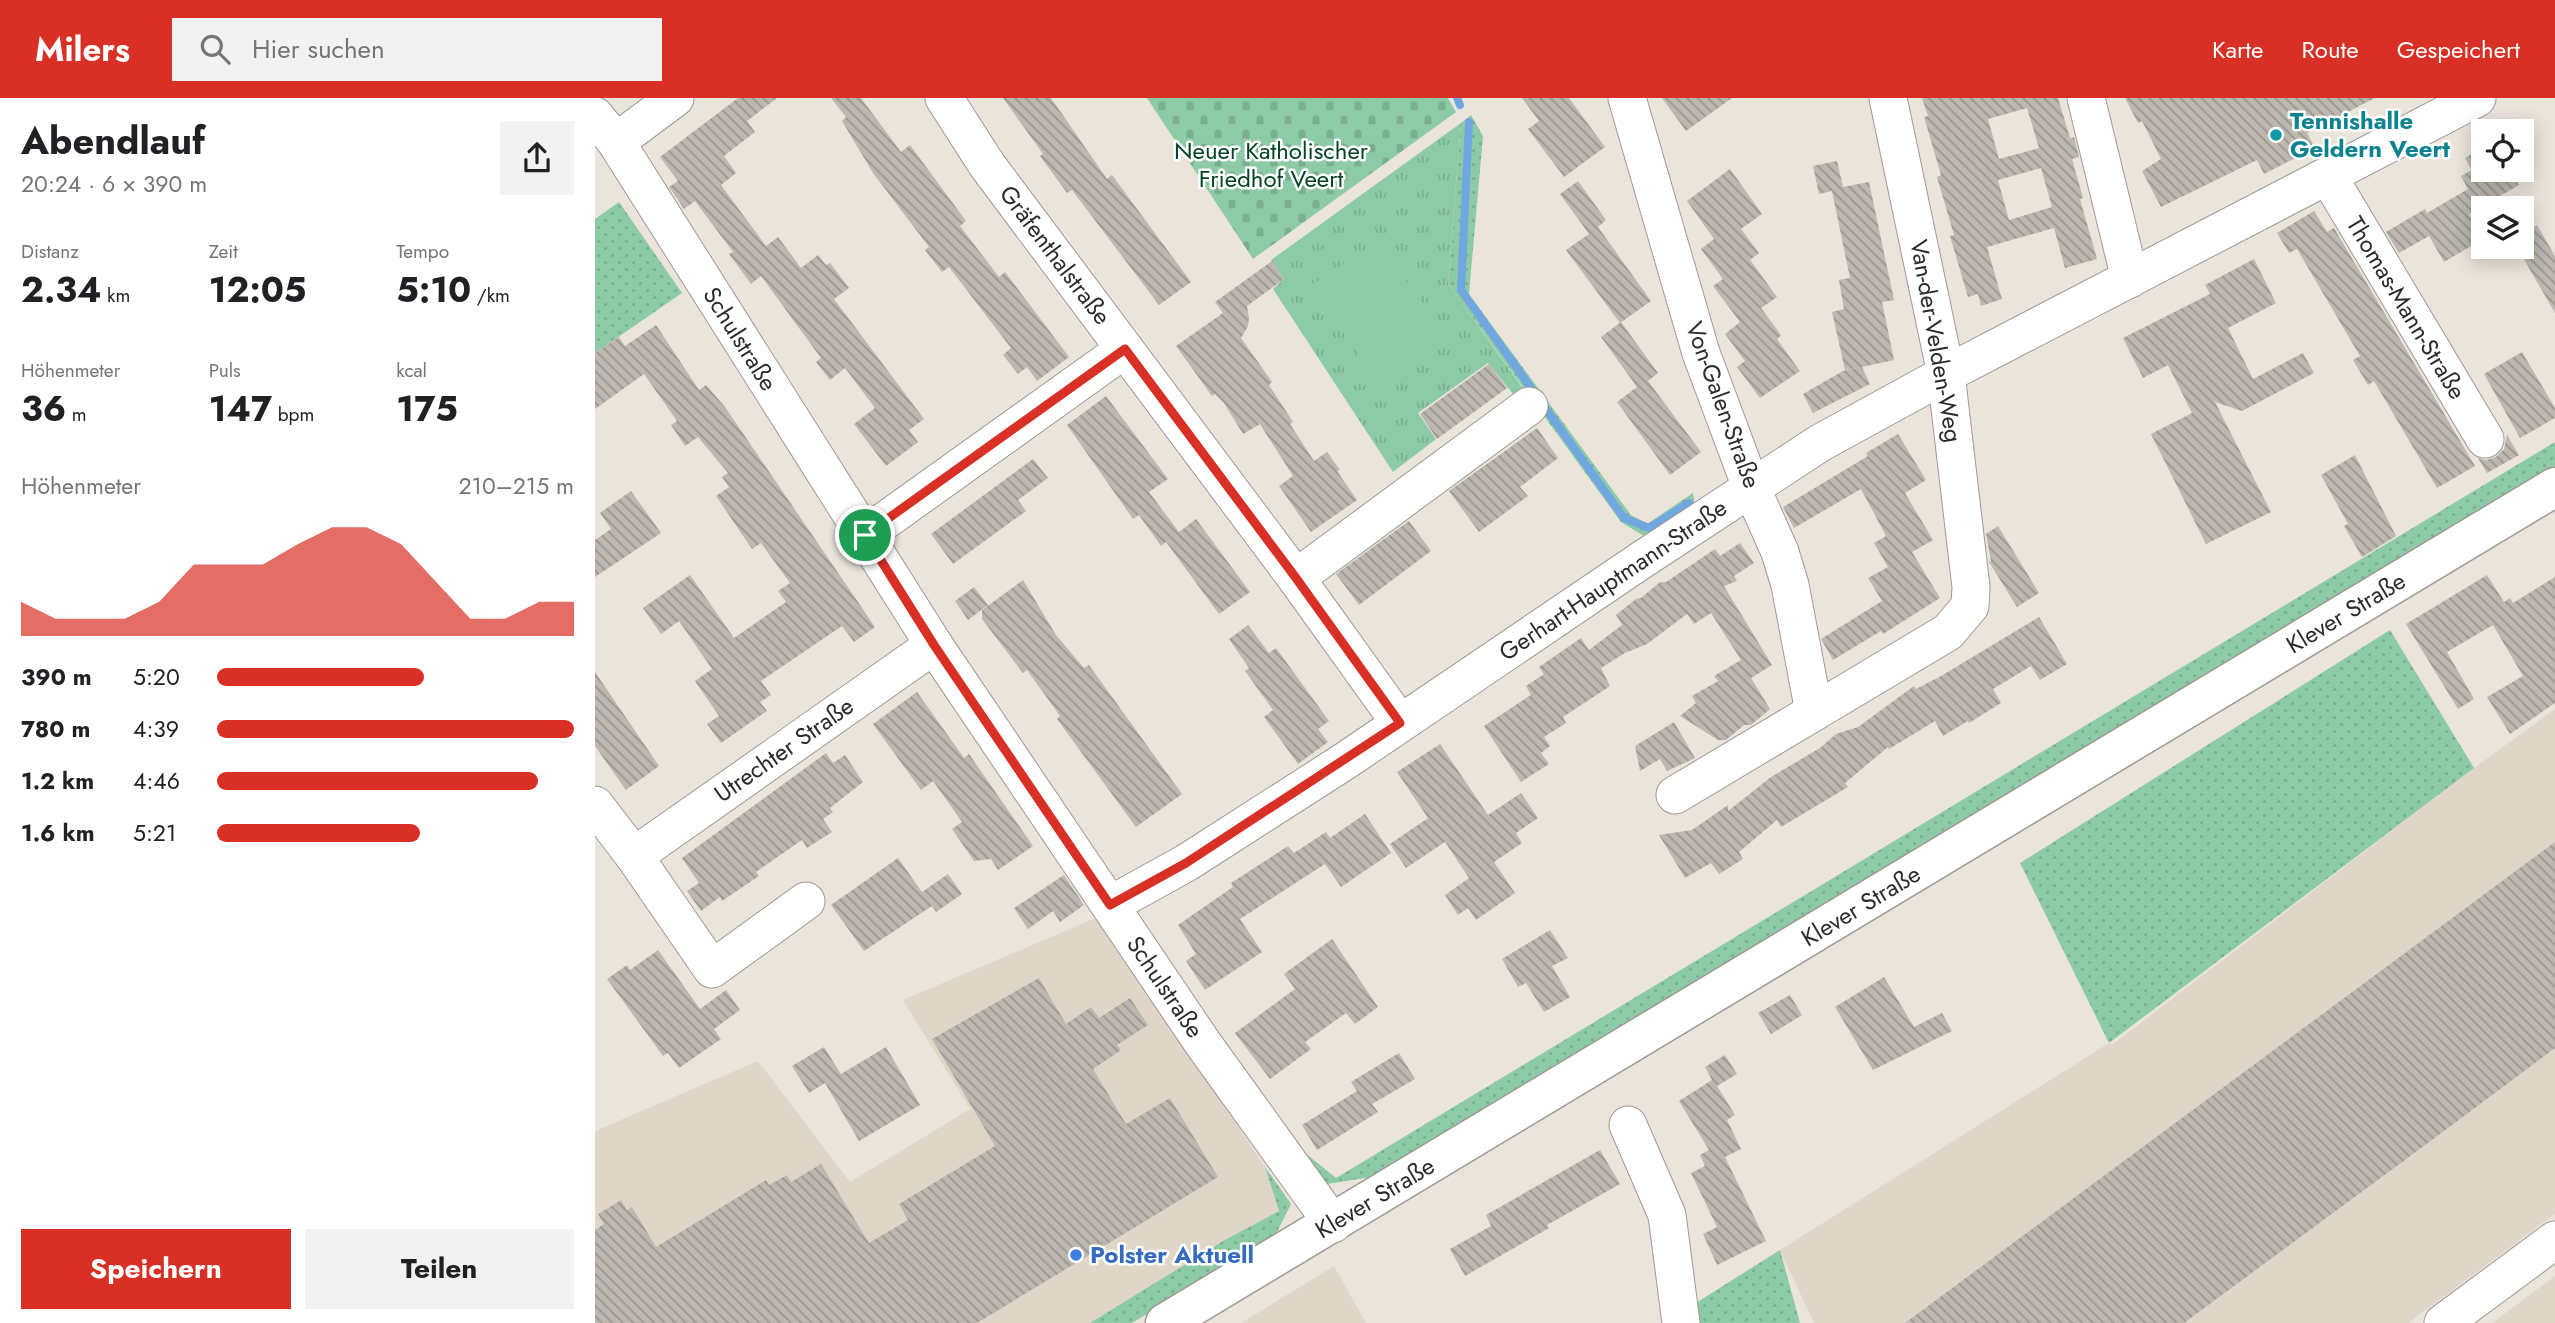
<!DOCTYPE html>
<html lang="de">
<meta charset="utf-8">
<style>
:root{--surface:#fff;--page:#f2f2f2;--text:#202124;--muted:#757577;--accent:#d93025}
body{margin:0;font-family:Jost,sans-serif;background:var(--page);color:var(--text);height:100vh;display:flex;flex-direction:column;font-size:26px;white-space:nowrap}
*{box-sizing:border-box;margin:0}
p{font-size:23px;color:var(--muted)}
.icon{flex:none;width:38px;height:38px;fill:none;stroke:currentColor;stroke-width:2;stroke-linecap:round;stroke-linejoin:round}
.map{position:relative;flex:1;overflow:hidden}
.sheet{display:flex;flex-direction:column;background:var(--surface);width:595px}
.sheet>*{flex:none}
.controls{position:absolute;left:1876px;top:21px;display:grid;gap:14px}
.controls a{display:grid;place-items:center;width:63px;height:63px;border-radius:0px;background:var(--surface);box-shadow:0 4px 18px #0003;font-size:35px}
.pin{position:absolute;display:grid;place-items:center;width:60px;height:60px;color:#fff;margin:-30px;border:4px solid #fff;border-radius:50%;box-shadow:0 2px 7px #0007}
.round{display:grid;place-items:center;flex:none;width:74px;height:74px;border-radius:0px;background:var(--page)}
.head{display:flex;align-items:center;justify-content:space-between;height:119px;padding:0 21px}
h1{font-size:38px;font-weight:700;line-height:52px}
.stats{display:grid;grid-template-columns:repeat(3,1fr);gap:10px;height:119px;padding:7px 21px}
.stats div{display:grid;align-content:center}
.stats b{font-size:35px;font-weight:700}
.stats small{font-size:19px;font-weight:400}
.stats p{font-size:19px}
.chart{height:196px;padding:14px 21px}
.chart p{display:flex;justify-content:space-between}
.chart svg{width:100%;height:126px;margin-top:7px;fill:var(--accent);opacity:.7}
.primary-button{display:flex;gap:14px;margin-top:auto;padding:14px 21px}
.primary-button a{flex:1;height:80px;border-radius:0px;background:var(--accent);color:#fff;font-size:28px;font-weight:700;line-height:80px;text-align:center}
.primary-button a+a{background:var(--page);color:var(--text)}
ul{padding:0 21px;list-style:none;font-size:23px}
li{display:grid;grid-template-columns:112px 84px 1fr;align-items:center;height:52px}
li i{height:18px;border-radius:9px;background:var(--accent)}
header{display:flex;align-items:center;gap:42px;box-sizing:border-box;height:98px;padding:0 35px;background:var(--accent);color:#fff}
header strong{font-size:33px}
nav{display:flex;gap:38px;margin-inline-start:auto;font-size:24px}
.search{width:490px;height:63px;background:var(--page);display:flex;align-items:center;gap:18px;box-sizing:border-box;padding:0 24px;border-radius:0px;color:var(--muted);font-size:26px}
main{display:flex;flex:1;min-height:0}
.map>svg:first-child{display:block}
.built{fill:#e0d6c8}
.grass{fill:url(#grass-dots)}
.cemetery{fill:url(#cemetery-stones)}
.park{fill:url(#park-tufts)}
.pitch{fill:#8dcba6}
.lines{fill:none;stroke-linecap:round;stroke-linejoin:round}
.stream{stroke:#71a7e0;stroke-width:8}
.building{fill:url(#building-back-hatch);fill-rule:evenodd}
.minor-casing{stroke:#9f9991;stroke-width:39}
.major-casing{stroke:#9f9991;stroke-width:41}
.minor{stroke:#fff;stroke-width:37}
.major{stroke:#fff;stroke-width:38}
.route-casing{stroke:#fff;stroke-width:14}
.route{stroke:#d93025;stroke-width:9}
.culture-dot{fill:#0f9aa8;stroke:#fff;stroke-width:2.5}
.shop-dot{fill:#3f7fe0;stroke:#fff;stroke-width:2.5}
.labels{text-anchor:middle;stroke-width:5;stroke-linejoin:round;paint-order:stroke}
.culture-label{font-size:24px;font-weight:bold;fill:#0d838f;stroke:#fff;text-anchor:start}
.park-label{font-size:24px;fill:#004327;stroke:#fff}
.street-label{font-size:24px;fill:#2d2b28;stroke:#fff}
.shop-label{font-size:24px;font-weight:bold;fill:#366cbe;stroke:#fff;text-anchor:start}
</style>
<header>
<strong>Milers</strong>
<div class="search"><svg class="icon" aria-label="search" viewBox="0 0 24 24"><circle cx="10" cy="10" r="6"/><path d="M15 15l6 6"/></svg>Hier suchen</div>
<nav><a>Karte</a><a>Route</a><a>Gespeichert</a></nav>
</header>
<main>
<section class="sheet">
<div class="head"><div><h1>Abendlauf</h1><p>20:24 · 6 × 390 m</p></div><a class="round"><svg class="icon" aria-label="share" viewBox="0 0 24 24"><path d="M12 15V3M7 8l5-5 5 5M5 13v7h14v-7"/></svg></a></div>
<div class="stats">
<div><p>Distanz</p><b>2.34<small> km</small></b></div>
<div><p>Zeit</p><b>12:05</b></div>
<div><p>Tempo</p><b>5:10<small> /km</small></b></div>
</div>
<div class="stats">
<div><p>Höhenmeter</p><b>36<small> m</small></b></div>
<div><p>Puls</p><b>147<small> bpm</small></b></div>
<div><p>kcal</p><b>175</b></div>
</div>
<div class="chart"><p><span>Höhenmeter</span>210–215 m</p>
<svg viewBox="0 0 160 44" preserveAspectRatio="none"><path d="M0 44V32L10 38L20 38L30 38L40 32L50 19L60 19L70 19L80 12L90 6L100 6L110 12L120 25L130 38L140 38L150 32L160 32V44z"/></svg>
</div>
<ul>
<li><b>390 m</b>5:20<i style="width:58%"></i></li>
<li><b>780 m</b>4:39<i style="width:100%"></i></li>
<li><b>1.2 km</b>4:46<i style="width:90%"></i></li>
<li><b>1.6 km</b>5:21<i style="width:57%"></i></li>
</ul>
<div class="primary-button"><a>Speichern</a><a>Teilen</a></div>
</section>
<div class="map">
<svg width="1960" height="1225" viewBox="0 0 1960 1225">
<defs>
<pattern id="grass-dots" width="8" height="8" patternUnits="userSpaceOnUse" patternTransform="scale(1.75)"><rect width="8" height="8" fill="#8dcba6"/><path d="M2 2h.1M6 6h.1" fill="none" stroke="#7aae8f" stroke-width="1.8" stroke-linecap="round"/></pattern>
<pattern id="cemetery-stones" width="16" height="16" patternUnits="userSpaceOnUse" patternTransform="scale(1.75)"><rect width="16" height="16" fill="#8dcba6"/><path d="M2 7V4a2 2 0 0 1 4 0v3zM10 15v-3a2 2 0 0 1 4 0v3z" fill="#7aae8f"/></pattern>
<pattern id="park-tufts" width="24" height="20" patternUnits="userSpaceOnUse" patternTransform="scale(1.75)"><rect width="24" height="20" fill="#8dcba6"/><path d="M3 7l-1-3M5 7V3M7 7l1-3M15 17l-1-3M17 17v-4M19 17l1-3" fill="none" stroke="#7aae8f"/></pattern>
<pattern id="building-back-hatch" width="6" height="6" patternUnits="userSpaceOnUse" patternTransform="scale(1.75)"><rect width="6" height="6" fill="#bcb7af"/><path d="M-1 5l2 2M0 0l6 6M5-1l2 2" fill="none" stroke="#99958e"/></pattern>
</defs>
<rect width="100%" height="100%" fill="#eae4db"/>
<!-- built -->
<g class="built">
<path d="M1960,611V1116L1813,1225H1219L1185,1152L1514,945L1518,946L1879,670Z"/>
<path d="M503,819L670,1069L684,1113L628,1143L495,1225H0V1033L163,963L255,1084L375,1011L308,902Z"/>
<path d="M739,1168L771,1225H646Z"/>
<path d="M1960,1178V1225H1897Z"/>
</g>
<!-- grass -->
<g class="grass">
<path d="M876,17L888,38L874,196L1036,417L1052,426L1098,395L1100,409L1052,440L1026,424L853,186L866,25Z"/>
<path d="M24,104L87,195L0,255V121Z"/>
<path d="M1960,344V368L783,1078L732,1086L709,1054L741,1080Z"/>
<path d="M1795,532L1879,670L1514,945L1425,765Z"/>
<path d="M670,1069L696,1106L680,1138L537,1225H495L628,1143L684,1113Z"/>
<path d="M1185,1152L1205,1225H1098L1096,1208Z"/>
</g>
<!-- cemetery -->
<path class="cemetery" d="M552,0H853L861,14L658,161Z"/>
<!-- park -->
<path class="park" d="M866,25L853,186L935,300L927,307L893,265L823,315L841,341L798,374L678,191L689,181L676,162Z"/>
<!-- pitch -->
<path class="pitch" d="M784,142L852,243L785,288L717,187Z"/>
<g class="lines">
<!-- stream -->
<g class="stream">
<path d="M862,0L865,7"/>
<path d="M874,24L866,192L1029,420L1054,430L1094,405"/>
</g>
</g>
<!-- building -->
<g class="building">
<path d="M143,0H182L152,23L160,34L129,58L141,75L126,87L171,148L183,139L206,170L223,157L231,167L235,165L254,190L239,201L329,321L314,332L323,344L291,368L259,326L280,310L250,270L235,282L221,264L226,260L166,178L156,186L134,156L138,154L100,103L89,111L74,89L83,83L65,59Z"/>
<path d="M236,0H266L306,54L315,47L371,123L365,128L404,179L410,174L474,259L442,283L432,269L423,276L408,257L416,250L354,169L347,174L330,152L334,149L278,75L247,23L251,19Z"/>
<path d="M408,0H456L512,81L517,77L596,184L564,207L477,92L472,95L445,58L448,56Z"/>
<path d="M927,0H974L1010,49L969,79L933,31L944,23Z"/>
<path d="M1067,0H1137L1091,33Z"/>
<path d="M1327,0H1463L1475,40L1471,42L1479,39L1484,59L1477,61L1488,100L1485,101L1502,161L1470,170L1459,130L1427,139L1392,149L1407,201L1386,208L1383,196L1373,199L1355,138L1359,137L1342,79L1346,77L1329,19L1333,18ZM1432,10L1444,50L1404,61L1393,21ZM1446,70L1457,109L1414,122L1403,82Z"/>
<path d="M1530,0H1780L1712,35L1720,50L1669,76L1662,62L1566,109L1547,73L1566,61L1547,23L1543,25Z"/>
<path d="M1888,49V72H1926L1918,76L1924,87L1874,116L1888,141L1849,164L1834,138L1804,155L1791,134L1830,111L1832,115L1873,91L1866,78L1877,72L1870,60Z"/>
<path d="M1242,63L1248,89L1274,84L1299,202L1287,204L1299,262L1267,269L1275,286L1218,315L1208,296L1248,273L1260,270L1250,272L1237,214L1249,211L1244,182L1255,180L1237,93L1224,96L1218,68Z"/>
<path d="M1135,71L1167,116L1146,131L1164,155L1155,162L1182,199L1166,210L1186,237L1182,241L1205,273L1165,300L1142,269L1150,263L1130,236L1145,224L1118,188L1128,181L1106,151L1119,141L1092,103Z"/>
<path d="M983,83L1011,122L1003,129L1056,203L1025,225L971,152L994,136L965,96Z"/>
<path d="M1719,113L1732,134L1739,130L1880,368L1842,390L1779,283L1773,287L1758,262L1765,258L1702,151L1694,155L1682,135Z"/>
<path d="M1942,127L1960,158V215L1927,158V136Z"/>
<path d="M1659,161L1681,205L1633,230L1658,281L1708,255L1719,275L1647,313L1620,304L1676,414L1611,446L1556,336L1597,315L1573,267L1548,280L1528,240L1615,196L1610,187Z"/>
<path d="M677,163L689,181L652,208L654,220L653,228L646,240L677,284L674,287L698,324L695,326L719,363L732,354L745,372L742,373L762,402L716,434L684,388L698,378L665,326L648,336L629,305L620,296L617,298L581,248L628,215L620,204Z"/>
<path d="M1026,224L1063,275L1053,283L1106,354L1075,377L1022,304L1042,289L1006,239Z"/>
<path d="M61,227L104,292L111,287L130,309L280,529L259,544L247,528L166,583L176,597L165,604L172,613L126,645L112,626L124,618L100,583L117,571L84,523L66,536L48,510L95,477L139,540L191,504L183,493L195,485L166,445L157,451L121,398L134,389L127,379L133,375L103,339L90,348L76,327L82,323L49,276L0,311V255L24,239L30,248Z"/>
<path d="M1927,254L1960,310V320L1925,340L1889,276Z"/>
<path d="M894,266L912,290L842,341L825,316Z"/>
<path d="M511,298L573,381L554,394L584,434L601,421L655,494L624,516L571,444L566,448L544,417L538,421L472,327Z"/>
<path d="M942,330L963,360L925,389L933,398L884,434L854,393Z"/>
<path d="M1303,336L1331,382L1310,395L1338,442L1317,454L1345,500L1288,536L1286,533L1238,562L1226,541L1287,503L1273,480L1293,469L1279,445L1291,438L1266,391L1199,430L1188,409L1273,358L1271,355Z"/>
<path d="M1912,337L1924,357L1892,375L1883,360L1891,362L1901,359L1909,351Z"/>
<path d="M1760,357L1801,438L1767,459L1749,428L1753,426L1726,377Z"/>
<path d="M438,361L453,380L423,402L431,413L358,466L336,436Z"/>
<path d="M36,393L66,435L0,479V442L16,431L5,415Z"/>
<path d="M814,423L836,453L764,507L741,476Z"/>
<path d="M1403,428L1444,495L1422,509L1394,464L1396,463L1391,436Z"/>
<path d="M1145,445L1159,465L1139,478L1142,483L1129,488L1177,567L1156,580L1175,611L1156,627H1149L1131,642H1123L1085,618L1101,605L1097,598L1123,583L1119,578L1146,562L1116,515L1099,526L1092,516L1052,546L1030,555L1006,570L1015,588L968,619L971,625L949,639L955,648L946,655L954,666L926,684L889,628L936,597L931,588L949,576L944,569L986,540L994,552L1027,527L1021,517L1041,501L1046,500L1065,484H1071L1120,451L1125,458Z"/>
<path d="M1892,477L1909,504L1915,500L1918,505L1960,479V605L1915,636L1892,599L1928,578L1898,527L1852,554L1879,601L1863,611L1811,526Z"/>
<path d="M428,482L461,537L489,570L494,567L587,696L541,729L462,621L465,618L432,572L428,575L387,521V512Z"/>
<path d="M379,489L393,507L373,522L360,503Z"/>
<path d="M1444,519L1472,566L1445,582L1436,568L1398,591L1406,605L1374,625L1373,623L1348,638L1340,623L1294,651L1293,649L1250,685L1253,689L1186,729L1182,722L1144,754L1148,761L1124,776L1116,765L1090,780L1064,737L1097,732L1133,707V713L1176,679L1225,650L1241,636L1263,629L1319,588L1321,591L1346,578Z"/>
<path d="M653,527L674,555L681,550L734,623L723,631L733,644L703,666L669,619L678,612L650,573L654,570L634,541Z"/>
<path d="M0,574L64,668L31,692L0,648Z"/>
<path d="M322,594L369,660L374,656L438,748L403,772L396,761L379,763L357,731L367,724L338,683L326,692L278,626Z"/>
<path d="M1079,624L1100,660L1072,673L1065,661L1045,673L1040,648Z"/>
<path d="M845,646L893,717L926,695L943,720L921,735L927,745L899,764L920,795L881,822L873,810L863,817L850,797L874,780L850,744L811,770L795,746L833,720L802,674Z"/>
<path d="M231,655L238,665L250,657L268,684L235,710L238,714L228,721L237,734L212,750L207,742L161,774L164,778L127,803L125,799L106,813L92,793L104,785L87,760Z"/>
<path d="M770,716L796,755L746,789L730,766L645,821L667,854L610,892L591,863L601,856L583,827L638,789L636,785L693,748L699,755L731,734L735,740Z"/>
<path d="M1960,744V950L1841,1039L1589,1225H1310Z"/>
<path d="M303,760L327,794L353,776L367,796L341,814L337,808L269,853L236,807Z"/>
<path d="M469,777L489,807L465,824L458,813L433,831L419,810Z"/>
<path d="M955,832L973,860L957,868L975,899L949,914L931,885L923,889L907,861Z"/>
<path d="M737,841L783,909L760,926L751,915L710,944L716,951L675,981L640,935L700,891L689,876Z"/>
<path d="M63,852L105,911L131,892L145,912L119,931L126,941L84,970L73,955L68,958L12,881L32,867L35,872Z"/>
<path d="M1289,879L1319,929L1347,915L1357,933L1278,972L1240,909Z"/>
<path d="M444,880L471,926L496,909L504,920L535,900L553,927L522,947L526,952L498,971L531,1026L575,1000L623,1079L382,1225H0V1132L9,1126L3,1116L26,1102L32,1112L37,1109L61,1149L171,1082L174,1087L192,1077L196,1084L226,1066L274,1145L313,1122L304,1106L400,1048L337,941Z"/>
<path d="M1195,897L1207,917L1176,936L1163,915Z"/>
<path d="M229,949L246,976L291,949L325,1007L264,1043L230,985L214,995L197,968Z"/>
<path d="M804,955L820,981L777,1006L783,1014L722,1052L707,1027L762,993L756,984Z"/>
<path d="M1130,957L1142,976L1122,988L1140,1017L1132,1022L1146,1051L1130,1059L1171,1143L1122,1167L1108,1136L1122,1129L1096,1075L1110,1068L1105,1057L1114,1052L1084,1003L1117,982L1110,969Z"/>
<path d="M1005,1052L1025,1086L952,1127L954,1130L870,1178L855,1151L896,1128L891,1117Z"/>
</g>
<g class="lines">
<!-- minor casing -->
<g class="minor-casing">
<g id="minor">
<path d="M349,0L392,67L701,480L805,625"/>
<path d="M1032,0L1106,255L1156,389L1185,454L1195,487L1219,614L1353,534L1375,508L1376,489L1351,276L1293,0"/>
<path d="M1491,0L1535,181"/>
<path d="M0,18L21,44L339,547L607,944L738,1126"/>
<path d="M21,44L80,0"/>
<path d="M1733,78L1890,341"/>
<path d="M270,437L530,251"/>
<path d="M701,480L934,308"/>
<path d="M1080,697L1219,614"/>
<path d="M0,707L39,758L339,547"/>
<path d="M39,758L117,871L211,803"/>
<path d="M515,807L591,765L750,663L1045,463L1225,345L1351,276L1882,0"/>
<path d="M1033,1027L1072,1117L1086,1225"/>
<path d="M1848,1225L1960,1142"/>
</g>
</g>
<!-- major casing -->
<g class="major-casing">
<path id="major" d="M570,1225L1960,389"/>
</g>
<!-- minor -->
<use href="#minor" class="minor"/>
<!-- major -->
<use href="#major" class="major"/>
</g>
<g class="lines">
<!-- route casing -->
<g class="route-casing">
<path id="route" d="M530,251L701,480L805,625L591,765L515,807L339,547L270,437Z"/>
</g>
<!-- route -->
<use href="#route" class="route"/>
</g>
<!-- markers -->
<circle class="culture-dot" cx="1681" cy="37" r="7"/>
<circle class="shop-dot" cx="481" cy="1157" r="7"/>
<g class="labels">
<!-- culture labels -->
<g class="culture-label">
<text x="1695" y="31">Tennishalle<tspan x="1695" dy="28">Geldern Veert</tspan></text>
</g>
<!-- park labels -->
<g class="park-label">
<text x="676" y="61">Neuer Katholischer<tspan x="676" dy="28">Friedhof Veert</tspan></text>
</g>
<!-- street labels -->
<g class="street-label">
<text transform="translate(460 157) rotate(53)" y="8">Gräfenthalstraße</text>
<text transform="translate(1811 210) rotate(59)" y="8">Thomas-Mann-Straße</text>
<text transform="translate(145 241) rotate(58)" y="8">Schulstraße</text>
<text transform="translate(1341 243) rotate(80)" y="8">Van-der-Velden-Weg</text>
<text transform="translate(1128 307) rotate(70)" y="8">Von-Galen-Straße</text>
<text transform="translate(1018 482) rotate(-34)" y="8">Gerhart-Hauptmann-Straße</text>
<text transform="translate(1751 515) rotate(-31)" y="8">Klever Straße</text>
<text transform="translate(189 652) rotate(-35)" y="8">Utrechter Straße</text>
<text transform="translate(1266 808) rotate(-31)" y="8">Klever Straße</text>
<text transform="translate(570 889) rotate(56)" y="8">Schulstraße</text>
<text transform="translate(780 1100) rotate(-31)" y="8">Klever Straße</text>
</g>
<!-- shop labels -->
<g class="shop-label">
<text x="495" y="1165">Polster Aktuell</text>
</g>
</g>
</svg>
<div class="controls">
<a><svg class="icon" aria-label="locate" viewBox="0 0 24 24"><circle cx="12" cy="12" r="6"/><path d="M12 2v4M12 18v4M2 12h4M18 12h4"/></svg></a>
<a><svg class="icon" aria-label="layers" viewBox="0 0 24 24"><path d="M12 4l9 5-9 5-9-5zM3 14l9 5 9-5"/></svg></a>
</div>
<div class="pin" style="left:270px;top:437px;background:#1e9e55"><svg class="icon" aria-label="arrive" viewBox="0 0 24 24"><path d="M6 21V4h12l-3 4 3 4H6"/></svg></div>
</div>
</main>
